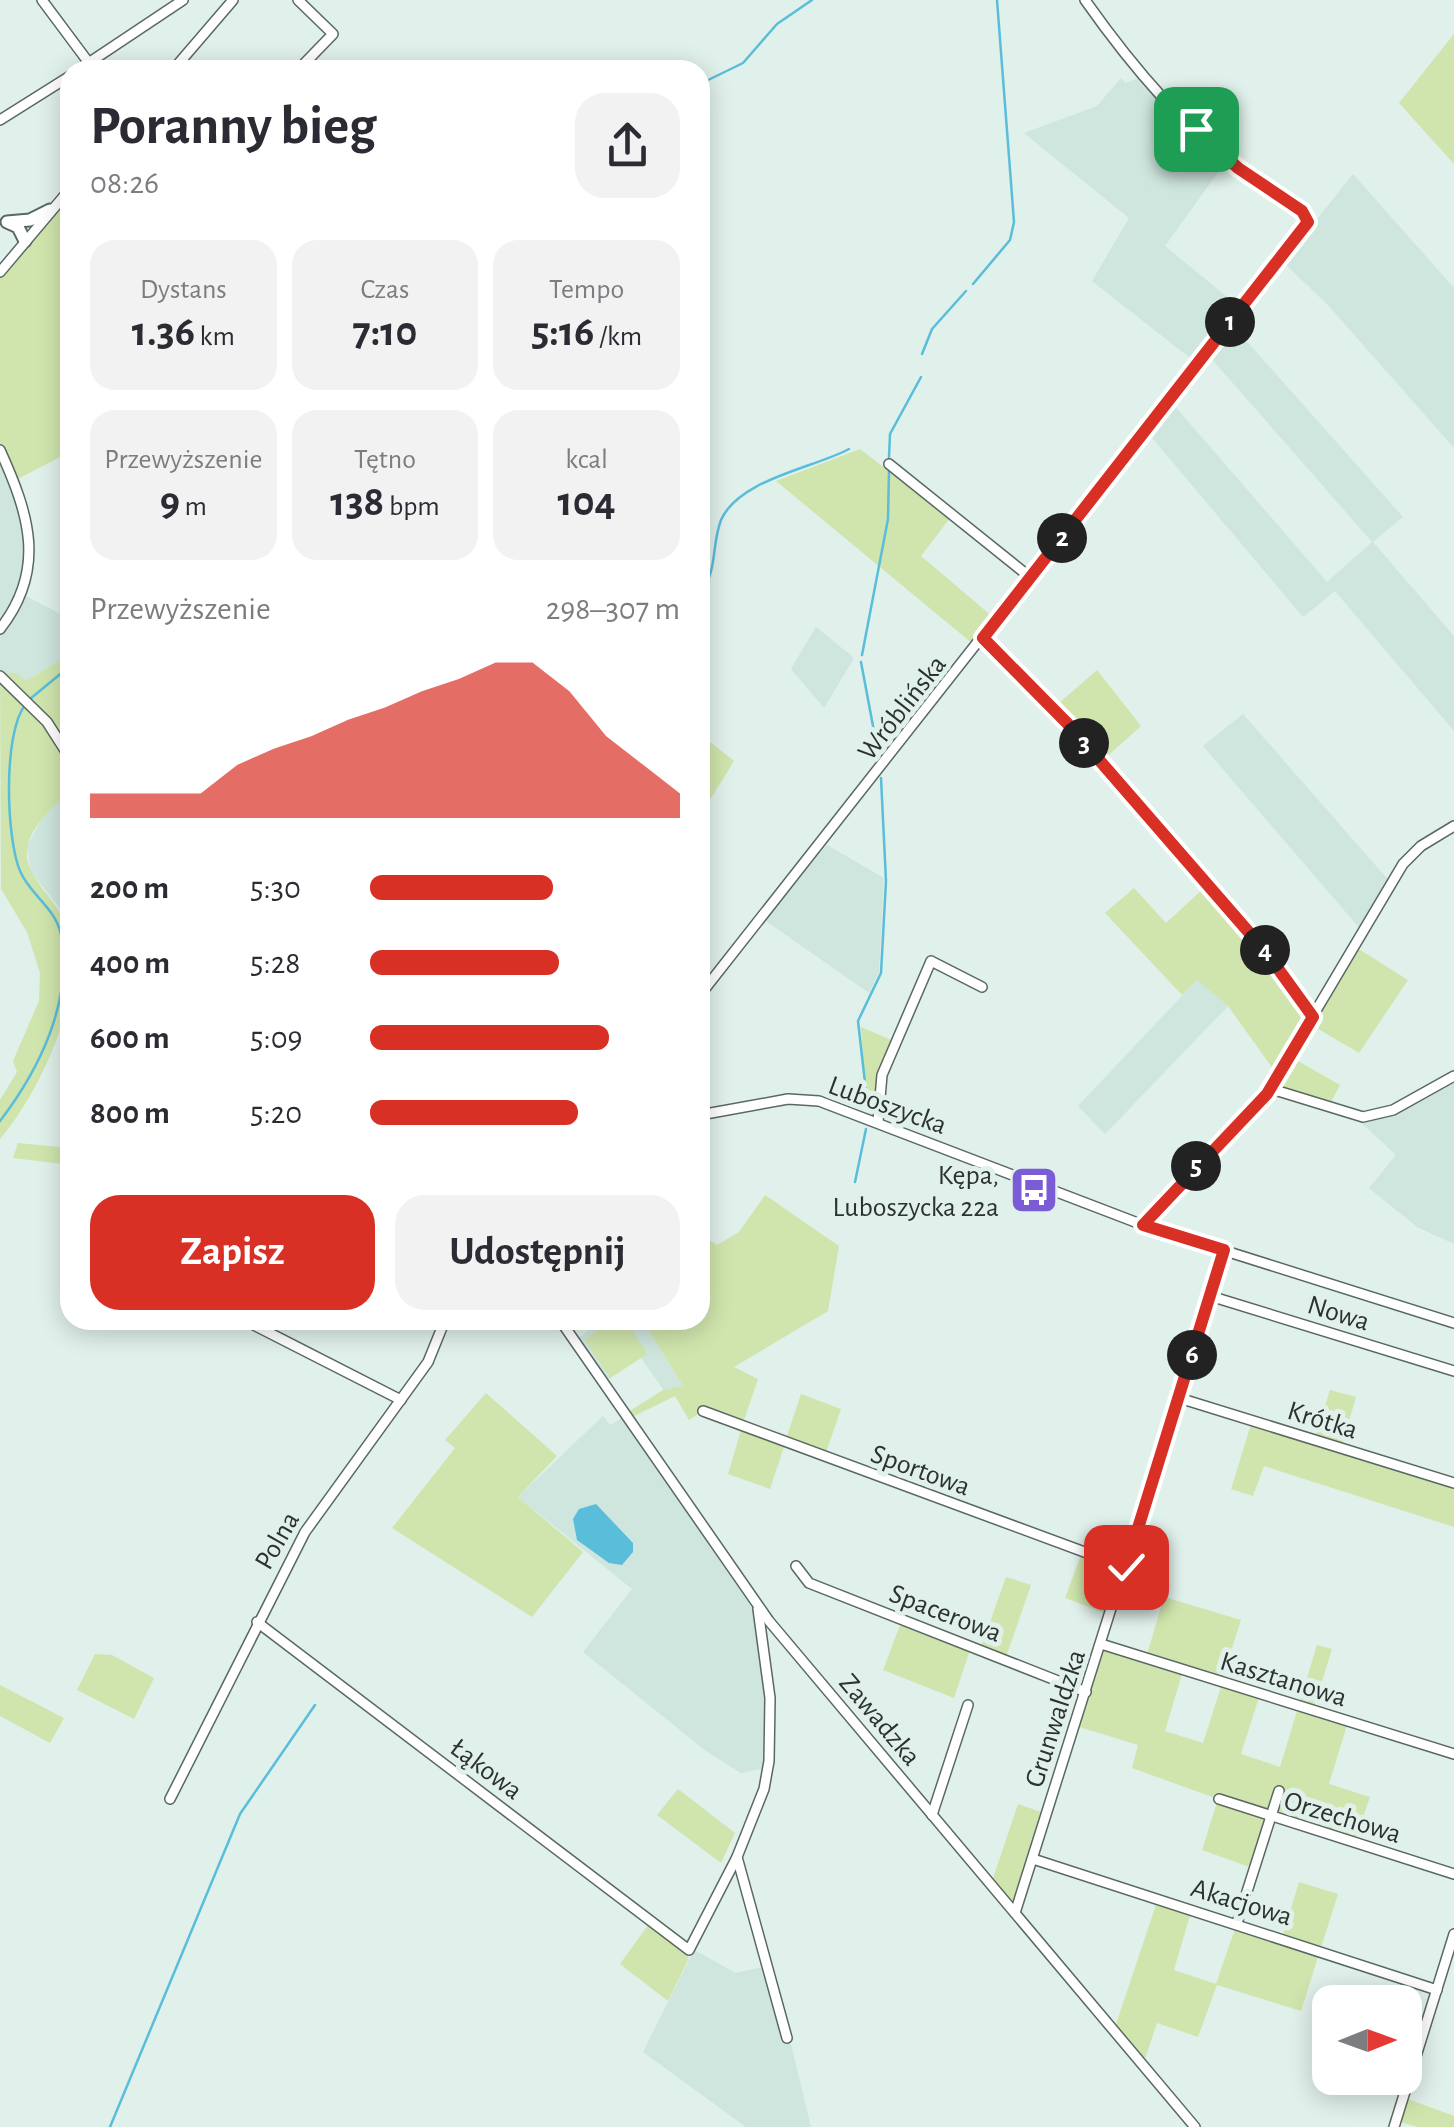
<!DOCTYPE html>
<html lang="pl">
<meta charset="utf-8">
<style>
:root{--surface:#fff;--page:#f2f2f3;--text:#2b2b33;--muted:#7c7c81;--accent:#d93025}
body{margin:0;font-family:"Alegreya Sans",sans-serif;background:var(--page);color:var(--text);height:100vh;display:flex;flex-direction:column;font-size:38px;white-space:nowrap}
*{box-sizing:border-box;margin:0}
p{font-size:32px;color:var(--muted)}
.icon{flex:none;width:55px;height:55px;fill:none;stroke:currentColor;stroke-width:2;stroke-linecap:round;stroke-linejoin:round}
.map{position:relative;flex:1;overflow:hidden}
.side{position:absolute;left:60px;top:60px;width:650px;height:1270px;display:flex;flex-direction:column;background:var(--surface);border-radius:30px;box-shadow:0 5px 25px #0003}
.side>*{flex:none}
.needle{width:65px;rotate:89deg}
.fabs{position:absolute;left:1312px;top:1985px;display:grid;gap:20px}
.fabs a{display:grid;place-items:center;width:110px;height:110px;border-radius:20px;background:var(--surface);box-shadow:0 5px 25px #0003;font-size:50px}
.pin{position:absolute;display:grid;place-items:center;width:85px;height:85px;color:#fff;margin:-42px;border-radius:20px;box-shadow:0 5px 15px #0006}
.km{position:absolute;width:50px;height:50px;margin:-25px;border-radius:50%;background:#222;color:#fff;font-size:28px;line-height:50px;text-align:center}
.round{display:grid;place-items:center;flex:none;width:105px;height:105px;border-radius:30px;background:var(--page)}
.head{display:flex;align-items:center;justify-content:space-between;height:170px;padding:0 30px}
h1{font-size:55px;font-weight:700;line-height:75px}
.stats{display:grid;grid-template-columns:repeat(3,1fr);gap:15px;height:170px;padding:10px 30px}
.stats div{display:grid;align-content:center;border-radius:25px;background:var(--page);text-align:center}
.stats b{font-size:42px;font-weight:700}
.stats small{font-size:28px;font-weight:400}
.stats p{font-size:28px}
.chart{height:280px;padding:20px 30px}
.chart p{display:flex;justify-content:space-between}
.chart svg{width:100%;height:180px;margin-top:10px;fill:var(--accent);opacity:.7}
.cta{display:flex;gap:20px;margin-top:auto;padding:20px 30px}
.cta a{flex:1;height:115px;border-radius:30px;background:var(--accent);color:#fff;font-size:40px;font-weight:700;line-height:115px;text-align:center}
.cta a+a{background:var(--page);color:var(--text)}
ul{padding:0 30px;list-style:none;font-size:32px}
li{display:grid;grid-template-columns:160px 120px 1fr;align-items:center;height:75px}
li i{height:25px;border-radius:12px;background:var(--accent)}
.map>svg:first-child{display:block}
.built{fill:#cee6dd}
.green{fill:#d0e5ad}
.water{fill:#5abdda}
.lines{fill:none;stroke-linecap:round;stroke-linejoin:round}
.stream{stroke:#5abdda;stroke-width:2.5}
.minor-casing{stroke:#5a6863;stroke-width:12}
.major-casing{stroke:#5a6863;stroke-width:15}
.minor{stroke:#fff;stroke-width:9}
.major{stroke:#fff;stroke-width:11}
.route-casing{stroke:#fff;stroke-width:20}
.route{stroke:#d93025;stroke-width:12}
.labels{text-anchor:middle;stroke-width:10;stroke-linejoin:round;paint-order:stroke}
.street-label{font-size:28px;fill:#2c322f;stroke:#e0f0ea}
.poi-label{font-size:28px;fill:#2c322f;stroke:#e0f0ea;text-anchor:end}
</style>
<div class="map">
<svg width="1454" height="2127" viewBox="0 0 1454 2127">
<rect width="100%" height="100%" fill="#e0f0ea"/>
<!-- built -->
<g class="built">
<path d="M1121,78L1125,83L1137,79L1224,164L1165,246L1238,306L1194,361L1092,281L1129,218L1024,133L1097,106Z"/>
<path d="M1353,174L1454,288V448L1329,306L1283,262Z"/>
<path d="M1234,327L1403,517L1373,542L1454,636V731L1335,591L1303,617L1149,434L1173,404L1327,582L1372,542L1210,357Z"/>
<path d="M0,450L27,516L22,594L70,619V654L26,681L0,673Z"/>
<path d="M816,627L854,658L824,708L791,669Z"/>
<path d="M1243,714L1391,883L1362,931L1203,746Z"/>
<path d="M70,791V921L31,872L27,847L42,818Z"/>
<path d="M827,845L884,878L879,972L869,993L763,919Z"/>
<path d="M1197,980L1228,1006L1105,1134L1078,1106Z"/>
<path d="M1454,1076V1244L1417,1227L1369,1188L1396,1155L1355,1117H1371Z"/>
<path d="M602,1320H642L683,1386L665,1392L641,1358L604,1382L576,1340Z"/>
<path d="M603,1416L610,1425L626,1416L758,1607L770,1698L765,1768L741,1773L706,1751L583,1652L632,1589L518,1497Z"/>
<path d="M694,1950L736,1973L772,1965L811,2127H746L643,2052Z"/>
</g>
<!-- green -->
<g class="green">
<path d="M1454,34V164L1399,103Z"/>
<path d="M70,189V460L60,457L14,481L0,450V272Z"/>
<path d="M860,449L950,518L921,556L994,618L973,644L776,481Z"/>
<path d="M70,654V697L60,706C60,737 70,761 70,791C54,807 34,822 28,845C21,870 48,892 59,912C96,977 43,1088 0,1139V1100L17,1072L13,1061L39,1001L40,973L27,932L1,889L0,673H15L26,681Z"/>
<path d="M1097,670L1141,726L1103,760L1057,705Z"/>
<path d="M700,734L734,761L700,816Z"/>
<path d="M1134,888L1166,923L1204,888L1255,946L1266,952L1313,1016L1354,946L1408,980L1359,1053L1310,1024L1291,1057L1340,1085L1328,1108L1273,1091L1278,1076L1228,1006L1197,980L1182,995L1105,913Z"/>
<path d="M861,1027L896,1042L882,1075L878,1121L867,1117Z"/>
<path d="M18,1143L70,1148V1165L13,1158Z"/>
<path d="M765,1195L839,1246L828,1311L734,1367L758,1379L742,1426L785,1442L801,1394L841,1409L824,1458L785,1444L770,1489L728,1474L742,1427L703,1411L689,1420L675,1396L628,1419L625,1414L663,1390L683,1386L642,1320H700V1234L717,1245L739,1232Z"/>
<path d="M612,1320H626L647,1354L610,1378L585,1340Z"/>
<path d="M1330,1390L1356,1397L1341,1448L1454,1483V1527L1264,1466L1253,1496L1231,1489L1252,1421L1315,1437Z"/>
<path d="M486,1393L557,1456L518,1497L583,1552L532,1617L392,1528L455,1448L445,1440Z"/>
<path d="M1082,1552L1125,1567L1111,1615L1065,1598Z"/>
<path d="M1006,1577L1031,1585L1005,1660L980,1650Z"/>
<path d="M1164,1597L1241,1620L1222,1679L1153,1662L1182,1674L1165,1731L1203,1743L1221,1687L1260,1694L1241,1754L1280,1767L1317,1645L1332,1649L1313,1710L1348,1722L1329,1784L1370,1797L1354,1843L1272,1818L1255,1869L1202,1850L1218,1799L1132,1768L1138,1745L1076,1726L1101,1644L1146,1658Z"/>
<path d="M902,1620L971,1647L954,1698L883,1670Z"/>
<path d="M95,1654L112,1655L154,1678L134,1719L77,1690Z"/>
<path d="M0,1685L64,1718L50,1743L0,1716Z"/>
<path d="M678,1789L735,1833L721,1863L657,1815Z"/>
<path d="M1018,1804L1047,1814L1015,1913L991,1884Z"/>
<path d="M1299,1882L1338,1894L1301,2011L1217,1985L1198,2037L1157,2023L1143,2065L1114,2030L1158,1899L1192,1909L1174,1970L1216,1984L1237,1923L1282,1938Z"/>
<path d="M651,1921L689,1958L668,2001L620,1964Z"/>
<path d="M1408,2099L1454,2116V2127H1418L1400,2122Z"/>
</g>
<!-- water -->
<path class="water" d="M596,1504L633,1543V1552L622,1565L609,1563L577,1540L573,1519L579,1509Z"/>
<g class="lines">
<!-- stream -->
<g class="stream">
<path d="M700,84L743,63L777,24L812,0"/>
<path d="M973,284L1010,240L1014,222L997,0"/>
<path d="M922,354L932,329L966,291"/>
<path d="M889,457L890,434L921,377"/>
<path d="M700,593C718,572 711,546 721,520C739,479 814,468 849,449"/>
<path d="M862,655L888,519L889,471"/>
<path d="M861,662L879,758"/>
<path d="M30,699L70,666"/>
<path d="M868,1109L858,1021L881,973L886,881L881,778"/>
<path d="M0,1121C39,1070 73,1002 61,935C56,908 30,895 20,871C6,837 3,734 25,705"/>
<path d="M855,1182L866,1129"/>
<path d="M110,2127L240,1814L315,1705"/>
</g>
<!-- minor casing -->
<g class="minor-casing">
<g id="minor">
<path d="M42,0L89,63"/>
<path d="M78,70L183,0"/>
<path d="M173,70L233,0"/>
<path d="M298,70L333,34L298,0"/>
<path d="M0,120L70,76"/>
<path d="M0,272L70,189"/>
<path d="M0,450C29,514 47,569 0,629"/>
<path d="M889,464L1031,578"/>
<path d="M983,638L1067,723L1266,952L1313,1017"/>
<path d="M0,676L47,722L70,758"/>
<path d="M700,995L1308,222L1302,211C1281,195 1258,183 1237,167C1178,122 1128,61 1085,0"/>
<path d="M1267,1093L1278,1091L1363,1117L1393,1110L1454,1076"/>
<path d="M700,1115L788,1099L819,1101L1143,1225L1454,1323"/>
<path d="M878,1121L882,1075L931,961L982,987"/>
<path d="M1143,1225L1267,1093L1403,864L1421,846L1454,826"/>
<path d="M1210,1296L1454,1371"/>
<path d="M244,1320L401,1400"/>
<path d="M560,1320L769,1621L1195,2127"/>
<path d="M1179,1398L1454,1483"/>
<path d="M703,1411L1125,1567"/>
<path d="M796,1566L809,1583L1086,1692"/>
<path d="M758,1609L770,1698L769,1761L764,1789L737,1857L787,2038"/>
<path d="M257,1622L689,1950L737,1857"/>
<path d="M1101,1644L1454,1754"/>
<path d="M170,1799L305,1532L428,1362L445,1320"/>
<path d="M1219,1799L1454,1874"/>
<path d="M932,1815L968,1705"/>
<path d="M1033,1859L1437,1990"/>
<path d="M1015,1913L1224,1250"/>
<path d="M1237,1923L1279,1791"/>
<path d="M1394,2127L1454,1934"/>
</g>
</g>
<!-- major casing -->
<g class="major-casing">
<g id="major">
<path d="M7,222L30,220L50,210"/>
<path d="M9,223L18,227L25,241"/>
</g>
</g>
<!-- minor -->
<use href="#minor" class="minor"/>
<!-- major -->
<use href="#major" class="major"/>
</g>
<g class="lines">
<!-- route casing -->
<g class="route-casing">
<path id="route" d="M1126,1567L1224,1250L1143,1225L1267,1094L1313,1017L1266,952L1067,723L983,638L1308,222L1302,211L1238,168L1196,129"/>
</g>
<!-- route -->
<use href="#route" class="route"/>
</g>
<!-- icons -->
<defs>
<g id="bus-square" transform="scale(2.5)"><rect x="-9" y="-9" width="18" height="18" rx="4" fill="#7b5cd7" stroke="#e0f0ea"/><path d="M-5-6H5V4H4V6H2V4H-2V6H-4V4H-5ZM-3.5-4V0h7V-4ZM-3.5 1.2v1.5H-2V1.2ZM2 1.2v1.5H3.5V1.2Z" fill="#fff"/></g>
</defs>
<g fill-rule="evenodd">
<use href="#bus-square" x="1034" y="1190"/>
</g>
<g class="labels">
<!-- street labels -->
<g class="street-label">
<text transform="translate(901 707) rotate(-52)" y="10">Wróblińska</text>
<text transform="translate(888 1104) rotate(20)" y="10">Luboszycka</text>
<text transform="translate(1339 1312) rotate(17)" y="10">Nowa</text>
<text transform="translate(1323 1419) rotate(17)" y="10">Krótka</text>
<text transform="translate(921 1469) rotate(20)" y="10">Sportowa</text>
<text transform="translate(276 1540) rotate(-60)" y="10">Polna</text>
<text transform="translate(946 1612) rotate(21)" y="10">Spacerowa</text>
<text transform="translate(1284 1678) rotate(17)" y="10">Kasztanowa</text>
<text transform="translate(1054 1718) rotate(-72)" y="10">Grunwaldzka</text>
<text transform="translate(881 1719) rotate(50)" y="10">Zawadzka</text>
<text transform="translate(487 1768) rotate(37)" y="10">Łąkowa</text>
<text transform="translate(1343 1816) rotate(17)" y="10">Orzechowa</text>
<text transform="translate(1242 1901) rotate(17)" y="10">Akacjowa</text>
</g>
<!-- poi labels -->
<g class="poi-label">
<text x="999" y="1184">Kępa,<tspan x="999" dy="32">Luboszycka 22a</tspan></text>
</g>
</g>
</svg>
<div class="fabs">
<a><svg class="needle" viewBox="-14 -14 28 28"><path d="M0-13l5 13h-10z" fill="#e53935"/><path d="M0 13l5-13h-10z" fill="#7c7c81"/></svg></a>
</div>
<div class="pin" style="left:1196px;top:129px;background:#1e9e55"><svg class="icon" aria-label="arrive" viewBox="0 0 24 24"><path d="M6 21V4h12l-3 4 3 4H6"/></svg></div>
<div class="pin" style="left:1126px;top:1567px;background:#d93025"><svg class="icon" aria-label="check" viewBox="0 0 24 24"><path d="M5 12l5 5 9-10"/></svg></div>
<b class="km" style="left:1230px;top:322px">1</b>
<b class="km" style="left:1062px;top:538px">2</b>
<b class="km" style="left:1084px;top:743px">3</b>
<b class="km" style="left:1265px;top:950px">4</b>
<b class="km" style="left:1196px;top:1166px">5</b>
<b class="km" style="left:1192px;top:1355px">6</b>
<section class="side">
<div class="head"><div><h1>Poranny bieg</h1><p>08:26</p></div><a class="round"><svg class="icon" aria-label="share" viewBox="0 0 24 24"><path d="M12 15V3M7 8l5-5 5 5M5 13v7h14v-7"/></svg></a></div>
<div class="stats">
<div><p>Dystans</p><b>1.36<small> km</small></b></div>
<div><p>Czas</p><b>7:10</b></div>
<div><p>Tempo</p><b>5:16<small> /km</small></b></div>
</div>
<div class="stats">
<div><p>Przewyższenie</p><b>9<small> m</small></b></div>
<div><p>Tętno</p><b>138<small> bpm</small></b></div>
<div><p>kcal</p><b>104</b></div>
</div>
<div class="chart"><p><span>Przewyższenie</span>298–307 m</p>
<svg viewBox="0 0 160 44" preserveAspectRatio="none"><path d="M0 44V38L10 38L20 38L30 38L40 31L50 27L60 24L70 20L80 17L90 13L100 10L110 6L120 6L130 13L140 24L150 31L160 38V44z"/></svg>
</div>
<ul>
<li><b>200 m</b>5:30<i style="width:59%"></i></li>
<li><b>400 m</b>5:28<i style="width:61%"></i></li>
<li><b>600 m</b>5:09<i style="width:77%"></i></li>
<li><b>800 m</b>5:20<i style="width:67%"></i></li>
</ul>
<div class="cta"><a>Zapisz</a><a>Udostępnij</a></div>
</section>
</div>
